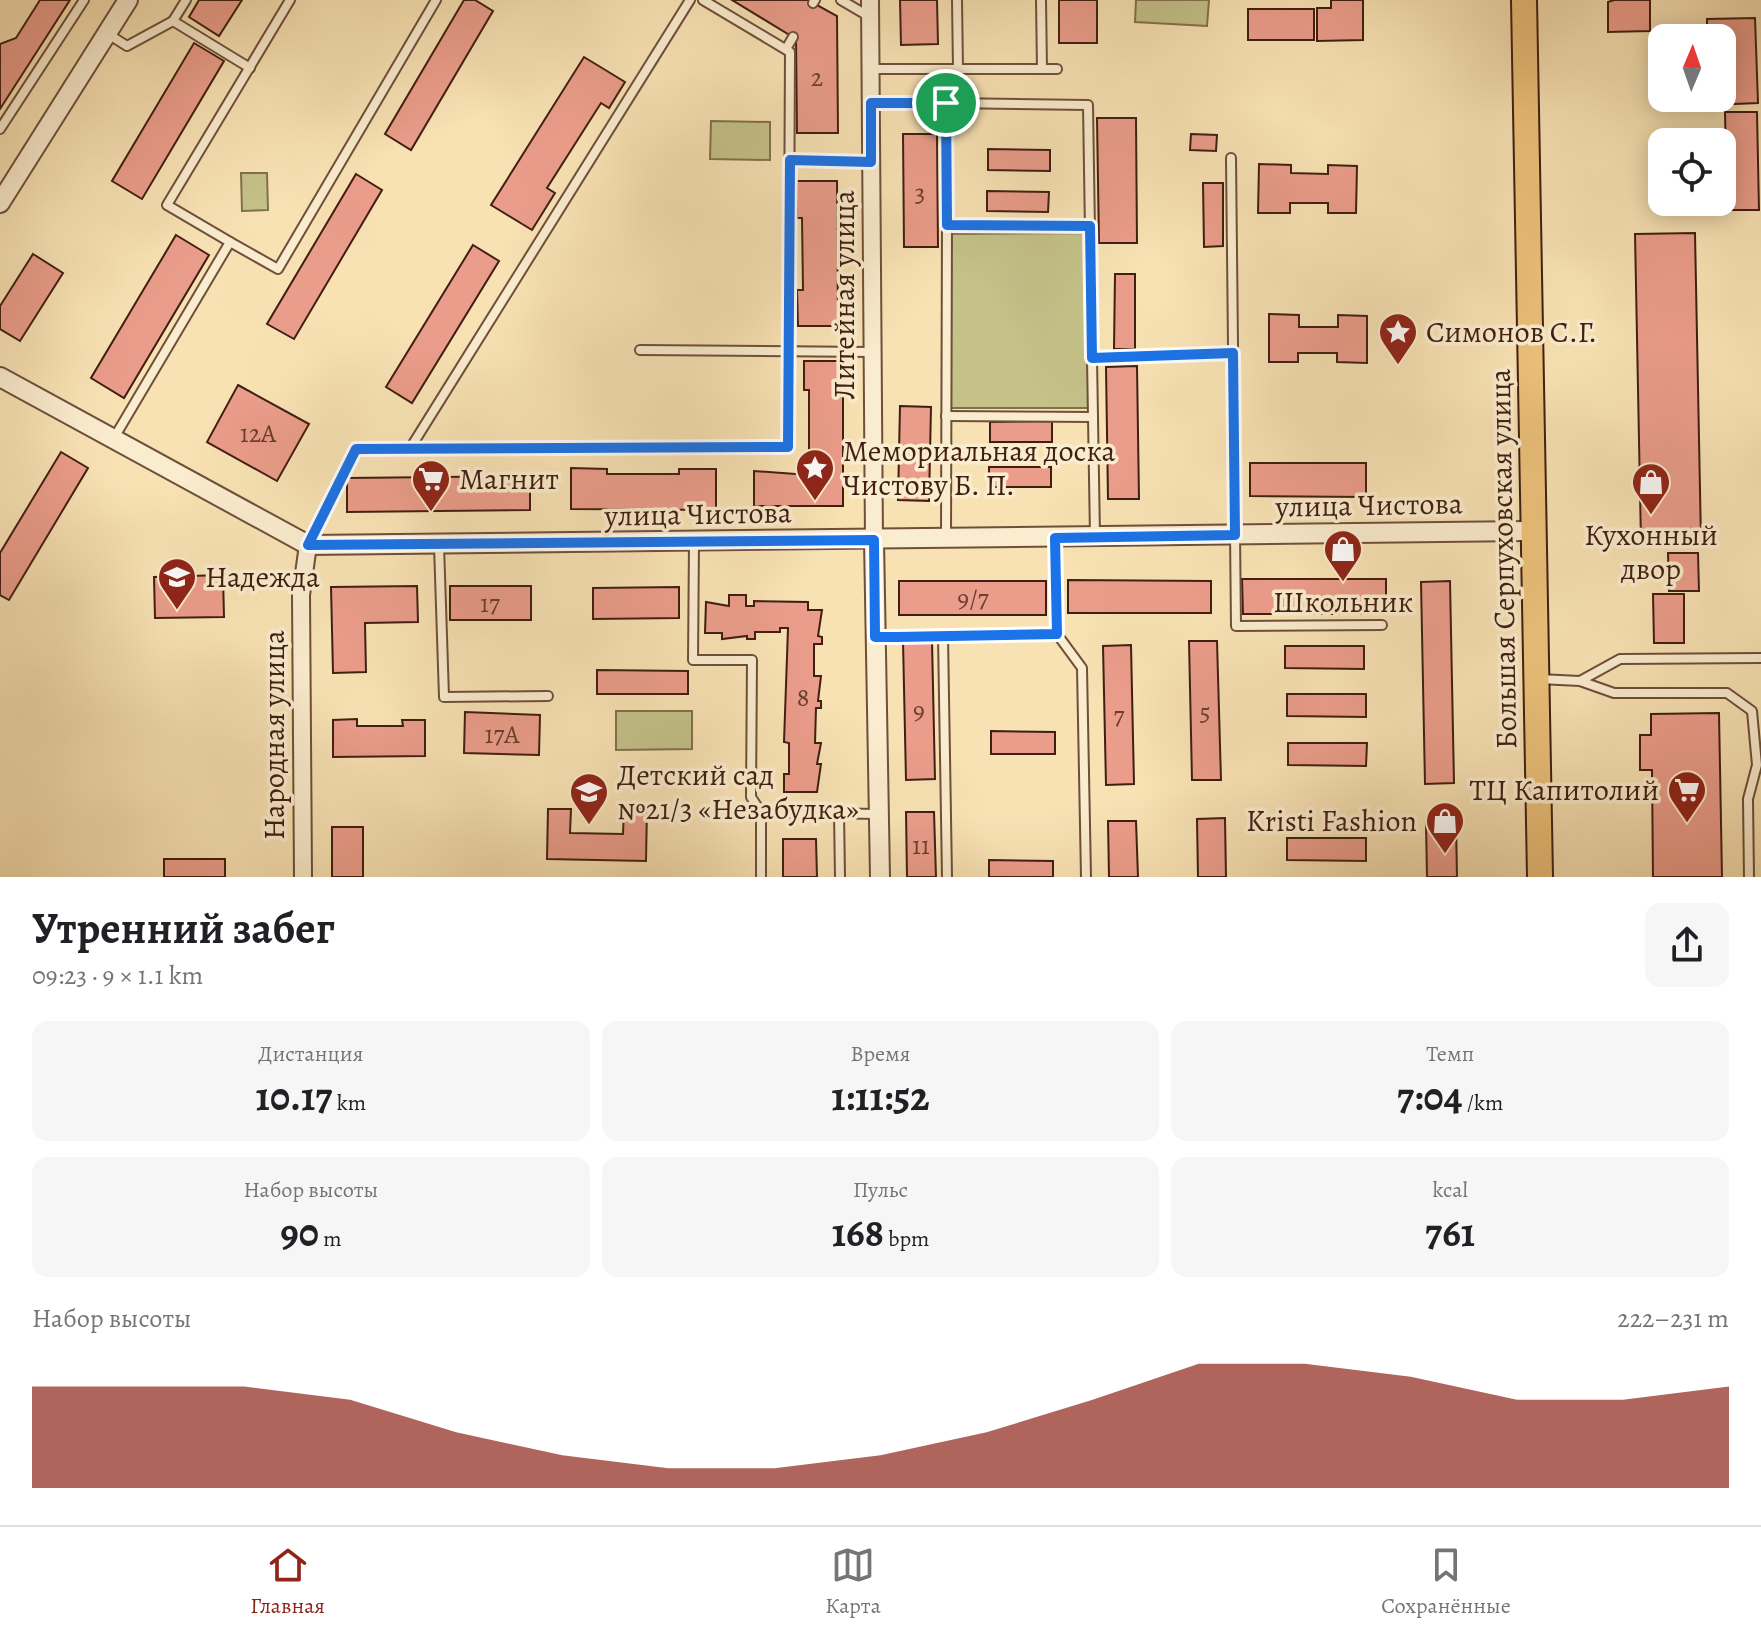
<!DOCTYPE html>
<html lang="ru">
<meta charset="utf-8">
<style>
:root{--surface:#fff;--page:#f6f6f6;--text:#202124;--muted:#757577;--line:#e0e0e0;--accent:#8f2418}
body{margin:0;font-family:Alegreya,serif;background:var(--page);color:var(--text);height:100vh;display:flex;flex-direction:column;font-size:30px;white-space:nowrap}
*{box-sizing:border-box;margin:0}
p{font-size:26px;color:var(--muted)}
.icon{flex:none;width:44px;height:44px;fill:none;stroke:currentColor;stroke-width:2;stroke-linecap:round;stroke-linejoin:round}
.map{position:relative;height:877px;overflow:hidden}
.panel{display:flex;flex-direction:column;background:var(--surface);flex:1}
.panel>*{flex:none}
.needle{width:52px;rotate:2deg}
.buttons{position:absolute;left:1648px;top:24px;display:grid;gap:16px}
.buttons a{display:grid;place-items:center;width:88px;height:88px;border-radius:16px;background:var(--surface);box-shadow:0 4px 20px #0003;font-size:40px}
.pin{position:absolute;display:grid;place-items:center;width:68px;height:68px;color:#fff;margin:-34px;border:4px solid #fff;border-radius:50%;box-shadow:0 2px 8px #0007}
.round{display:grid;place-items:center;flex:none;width:84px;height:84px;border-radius:16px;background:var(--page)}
.headline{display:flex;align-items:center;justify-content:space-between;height:136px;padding:0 32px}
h1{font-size:44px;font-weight:600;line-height:60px}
.metrics{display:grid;grid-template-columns:repeat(3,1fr);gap:12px;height:136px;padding:8px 32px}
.metrics div{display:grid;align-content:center;border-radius:16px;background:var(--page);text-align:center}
.metrics b{font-size:40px;font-weight:600}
.metrics small{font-size:22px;font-weight:400}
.metrics p{font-size:22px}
.chart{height:224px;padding:16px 32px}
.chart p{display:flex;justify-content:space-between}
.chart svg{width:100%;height:144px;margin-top:8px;fill:var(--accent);opacity:.7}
.dock{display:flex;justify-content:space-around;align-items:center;height:112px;border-top:2px solid var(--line);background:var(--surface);font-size:22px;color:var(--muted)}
.dock a{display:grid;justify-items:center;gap:4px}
.dock .selected{color:var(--accent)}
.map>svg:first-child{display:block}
.green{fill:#c4c189;stroke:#82704d;stroke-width:2}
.building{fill:#eb9d8b;stroke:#401e11;stroke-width:2}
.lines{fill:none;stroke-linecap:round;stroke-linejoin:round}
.service-casing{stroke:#6e4f3a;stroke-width:12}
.minor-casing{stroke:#6e4f3a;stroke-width:20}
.tertiary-casing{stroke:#6e4f3a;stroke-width:22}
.primary-casing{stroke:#401e11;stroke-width:28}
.service{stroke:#faecce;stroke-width:8}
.minor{stroke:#faecce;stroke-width:16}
.tertiary{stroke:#faecce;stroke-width:18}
.primary{stroke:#ecc17a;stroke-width:24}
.route-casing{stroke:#fff;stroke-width:16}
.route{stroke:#1a73e8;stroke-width:10}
.labels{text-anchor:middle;stroke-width:7;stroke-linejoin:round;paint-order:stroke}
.number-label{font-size:26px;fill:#6b3e30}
.street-label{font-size:30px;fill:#401e11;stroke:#faecce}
.poi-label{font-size:30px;fill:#401e11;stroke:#faecce;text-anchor:start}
</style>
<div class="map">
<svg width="1761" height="877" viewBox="0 0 1761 877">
<rect width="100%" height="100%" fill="#f8e2b4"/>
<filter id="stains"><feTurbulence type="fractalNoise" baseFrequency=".0025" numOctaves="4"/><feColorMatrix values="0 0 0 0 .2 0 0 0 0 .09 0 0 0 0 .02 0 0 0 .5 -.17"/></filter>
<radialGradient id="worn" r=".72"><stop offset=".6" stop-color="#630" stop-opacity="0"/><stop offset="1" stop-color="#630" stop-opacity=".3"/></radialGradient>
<!-- green -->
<g class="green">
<path d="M1136,0H1209L1207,26L1135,22Z"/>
<path d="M711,121L770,122V160L710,159Z"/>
<path d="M241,173H267L268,210L242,211Z"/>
<path d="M1088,233V408H949V234Z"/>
<path d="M616,711H692V749L616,750Z"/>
</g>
<!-- building -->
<g class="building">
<path d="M40,0H70L0,109V44L16,38Z"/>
<path d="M199,0H242L219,36L189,17Z"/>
<path d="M464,0H475L493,11L411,150L385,134Z"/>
<path d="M732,0H808L837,16L838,133H797L796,39Z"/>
<path d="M900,0H937L938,44L901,45Z"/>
<rect x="1059" y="0" width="38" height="43"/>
<path d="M1331,0H1363V40L1317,41V8H1331Z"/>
<path d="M1614,0H1650V31L1608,32V2Z"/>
<rect x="1248" y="9" width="66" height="31"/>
<path d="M1755,18L1758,103L1710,105L1709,98H1722V38H1707V19Z"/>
<path d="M194,43L224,61L142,199L112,181Z"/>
<path d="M584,57L625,82L609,108L601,103L547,188L555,193L532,230L491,205Z"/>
<path d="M1725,112H1757L1759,210H1727Z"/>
<path d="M1097,118H1136L1137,243H1099Z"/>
<path d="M903,134H937L938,247H904Z"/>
<path d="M1191,134L1217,135L1216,151L1190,150Z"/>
<path d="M988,149L1050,150V171L988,170Z"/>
<path d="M1259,164L1291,165V173L1328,174V165L1357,166L1356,213H1328V203H1290V213H1258Z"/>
<path d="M356,174L382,190L294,339L267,324Z"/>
<path d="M797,181H837L838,326H798L797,290H803L802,218H797Z"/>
<path d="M1203,183H1223V246L1204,247Z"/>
<path d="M987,191L1049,192L1048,212L987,211Z"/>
<path d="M1695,233L1701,542L1641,543L1635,234Z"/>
<path d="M176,235L209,255L124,398L91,378Z"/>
<path d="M473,245L499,261L412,403L386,387Z"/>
<path d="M33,254L63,273L20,341L0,329V306Z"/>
<path d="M1115,274H1135V349H1114Z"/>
<path d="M1269,314L1299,315V327H1338V315L1367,316V363L1337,362V353H1298V362H1269Z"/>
<path d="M804,361H843V506H754V471L809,475V390H804Z"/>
<path d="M1137,366L1139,499H1108L1106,367Z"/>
<path d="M238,385L309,424L277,481L207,442Z"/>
<path d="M900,406L931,407L929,501L898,500Z"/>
<path d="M1052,421V442H990V422Z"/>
<path d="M61,452L88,468L9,600L0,595V553Z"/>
<path d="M1250,463H1366V497L1250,496Z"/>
<rect x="989" y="467" width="62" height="20"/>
<path d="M571,468L607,469V474H679V469H716V510L571,509Z"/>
<path d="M530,476V510L347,512V478Z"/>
<path d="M1668,553H1698L1699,591H1669Z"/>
<path d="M223,575L224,617L155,618L154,577Z"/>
<path d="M1242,579H1386V614H1243Z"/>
<path d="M1068,580L1211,581V613H1068Z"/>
<rect x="899" y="581" width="147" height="34"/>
<path d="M1450,581L1454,783L1425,784L1421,582Z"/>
<path d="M417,586L418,622L365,623L366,672L333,673L331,587Z"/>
<rect x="450" y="586" width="81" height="34"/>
<path d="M679,587V618L593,619V588Z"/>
<path d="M1653,594H1684V643H1654Z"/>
<path d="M729,595H746V606H754V601L808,602V610H822L818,636L822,637V644H814V676H821L818,701H821V708H816L815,743H821L817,764H821L817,792H784V774H789V743L784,742L788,628H780V632H755V639H747V636L722,639V633H705L706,602L729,606Z"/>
<path d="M903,641H932L935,779L906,780Z"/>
<path d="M1189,641H1217L1221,780H1192Z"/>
<path d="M1131,645L1134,784L1106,785L1103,646Z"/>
<path d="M1285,646H1364V669L1285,668Z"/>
<path d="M597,670L688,671V694H597Z"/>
<path d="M1287,694H1366V717L1287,716Z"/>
<path d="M465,712L540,715L539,755L464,753Z"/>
<path d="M1719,713L1722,877H1653L1652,770H1640V735H1651V714Z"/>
<path d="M357,719V726H403L402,720H425V756L333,757V720Z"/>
<path d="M991,731L1055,732V754H991Z"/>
<path d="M1288,743H1367L1366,766L1288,765Z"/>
<path d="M624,808H647L646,861L547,859L548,809H571L570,833L623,834Z"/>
<path d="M906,812H934L936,877H907Z"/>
<path d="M1225,818L1226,877H1198L1197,819Z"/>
<path d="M1108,821H1136L1138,877H1109Z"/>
<path d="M1426,823H1456L1457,877H1427Z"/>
<rect x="332" y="827" width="31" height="50"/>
<path d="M1287,838H1366V861L1287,860Z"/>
<path d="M783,839H816L817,877H783Z"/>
<rect x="164" y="859" width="61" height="18"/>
<path d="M989,860L1053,861V877H989Z"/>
</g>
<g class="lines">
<!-- service casing -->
<g class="service-casing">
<g id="service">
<path d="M690,0L411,447H788L790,52L703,0"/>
<path d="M841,0L870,17"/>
<path d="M1041,0L1042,69"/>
<path d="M813,3L815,0"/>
<path d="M173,21L186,0"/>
<path d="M108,34L127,46L173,21L250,68"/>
<path d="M786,49L793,37"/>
<path d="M871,69H958L957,0"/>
<path d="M958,69H1057"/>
<path d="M871,103H946L947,225L1090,226"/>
<path d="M946,103L1088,105L1092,358L1233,353"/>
<path d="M0,129L84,0"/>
<path d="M1231,158L1236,626L1382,625"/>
<path d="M790,160L871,162"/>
<path d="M230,242L167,205L290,0"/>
<path d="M640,350L872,352"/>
<path d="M1092,358L1095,537"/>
<path d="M946,416L1093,417"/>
<path d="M114,438L230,242L278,269L436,0"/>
<path d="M1055,538L1057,634"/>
<path d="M946,539L947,225"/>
<path d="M694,542L693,660H752L751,797L761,812"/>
<path d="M309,543L356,449L411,447"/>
<path d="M439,545L444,697L548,696"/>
<path d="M943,636L947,877"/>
<path d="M877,637L1057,634L1082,668L1086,877"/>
<path d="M1539,679L1580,681L1614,693H1727L1752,711L1757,765L1748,799L1749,877"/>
<path d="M1580,681L1620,659L1761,658"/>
<path d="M839,813L840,877"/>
<path d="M761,877V812L878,814"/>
</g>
</g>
<!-- minor casing -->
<g class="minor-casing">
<g id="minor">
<path d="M870,0L874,540"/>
<path d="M303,877L301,595L308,545"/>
</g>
</g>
<!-- tertiary casing -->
<g class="tertiary-casing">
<g id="tertiary">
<path d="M0,203L128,0"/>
<path d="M0,377L308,545L1535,531"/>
<path d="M874,540L880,877"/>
</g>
</g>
<!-- primary casing -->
<g class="primary-casing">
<path id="primary" d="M1524,0L1540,877"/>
</g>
<!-- service -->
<use href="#service" class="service"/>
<!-- minor -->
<use href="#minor" class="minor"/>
<!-- tertiary -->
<use href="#tertiary" class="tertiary"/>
<!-- primary -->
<use href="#primary" class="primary"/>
</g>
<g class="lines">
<!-- route casing -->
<g class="route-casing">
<path id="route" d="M871,103H946L947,225L1090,226L1092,358L1233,353L1235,535L1055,538L1057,634L897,637H875L874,540L308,545L356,449L788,447L790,160L871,162Z"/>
</g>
<!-- route -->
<use href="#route" class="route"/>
</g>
<!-- icons -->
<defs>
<g id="sight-pin" transform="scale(2)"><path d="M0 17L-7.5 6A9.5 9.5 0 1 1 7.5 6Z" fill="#8f2418" stroke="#faecce"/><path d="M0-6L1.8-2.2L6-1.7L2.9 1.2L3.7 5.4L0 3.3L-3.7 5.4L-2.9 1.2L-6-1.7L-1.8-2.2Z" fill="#fff"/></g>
<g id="supermarket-pin" transform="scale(2)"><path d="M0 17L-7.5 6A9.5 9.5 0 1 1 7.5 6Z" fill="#8f2418" stroke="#faecce"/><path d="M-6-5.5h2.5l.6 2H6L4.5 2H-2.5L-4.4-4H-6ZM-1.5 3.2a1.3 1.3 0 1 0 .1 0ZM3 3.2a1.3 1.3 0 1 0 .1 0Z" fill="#fff"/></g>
<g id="shop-pin" transform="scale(2)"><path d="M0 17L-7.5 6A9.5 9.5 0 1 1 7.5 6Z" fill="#8f2418" stroke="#faecce"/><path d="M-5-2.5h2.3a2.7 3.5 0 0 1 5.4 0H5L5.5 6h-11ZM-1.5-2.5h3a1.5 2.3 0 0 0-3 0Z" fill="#fff"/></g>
<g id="school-pin" transform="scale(2)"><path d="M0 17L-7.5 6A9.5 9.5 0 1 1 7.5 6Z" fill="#8f2418" stroke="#faecce"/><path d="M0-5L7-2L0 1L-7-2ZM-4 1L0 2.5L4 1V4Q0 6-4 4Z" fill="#fff"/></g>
</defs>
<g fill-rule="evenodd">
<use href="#sight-pin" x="1398" y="332"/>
<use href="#sight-pin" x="815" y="468"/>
<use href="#supermarket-pin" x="431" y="479"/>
<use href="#shop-pin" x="1651" y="482"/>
<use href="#shop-pin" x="1343" y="549"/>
<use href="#school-pin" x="177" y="577"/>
<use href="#supermarket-pin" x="1687" y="790"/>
<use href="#school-pin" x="589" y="792"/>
<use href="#shop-pin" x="1445" y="821"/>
</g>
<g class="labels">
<!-- number labels -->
<g class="number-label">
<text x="817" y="86">2</text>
<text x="920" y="201">3</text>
<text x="258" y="442">12А</text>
<text x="973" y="607">9/7</text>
<text x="490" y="612">17</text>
<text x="803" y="706">8</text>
<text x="919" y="719">9</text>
<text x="1205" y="720">5</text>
<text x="1119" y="724">7</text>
<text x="502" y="743">17А</text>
<text x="921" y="854">11</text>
</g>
<!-- street labels -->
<g class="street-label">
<text transform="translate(844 295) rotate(-90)" y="10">Литейная улица</text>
<text transform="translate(1369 505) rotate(-1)" y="10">улица Чистова</text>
<text transform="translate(698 514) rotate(-1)" y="10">улица Чистова</text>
<text transform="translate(1503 559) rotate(-91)" y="10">Большая Серпуховская улица</text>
<text transform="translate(274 735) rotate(-90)" y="10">Народная улица</text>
</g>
<!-- poi labels -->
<g class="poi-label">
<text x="1426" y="342">Симонов С.Г.</text>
<text x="843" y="461">Мемориальная доска<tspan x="843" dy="34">Чистову Б. П.</tspan></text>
<text x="459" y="489">Магнит</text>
<text x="1651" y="545" text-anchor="middle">Кухонный<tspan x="1651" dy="34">двор</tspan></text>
<text x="205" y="587">Надежда</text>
<text x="1343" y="612" text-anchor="middle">Школьник</text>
<text x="617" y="785">Детский сад<tspan x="617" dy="34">№21/3 «Незабудка»</tspan></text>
<text x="1659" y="800" text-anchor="end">ТЦ Капитолий</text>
<text x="1417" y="831" text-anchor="end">Kristi Fashion</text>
</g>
</g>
<rect width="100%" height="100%" filter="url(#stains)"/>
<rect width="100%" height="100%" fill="url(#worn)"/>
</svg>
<div class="buttons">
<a><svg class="needle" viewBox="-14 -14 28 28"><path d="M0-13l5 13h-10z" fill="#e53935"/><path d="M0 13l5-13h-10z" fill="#757577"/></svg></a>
<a><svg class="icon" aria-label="locate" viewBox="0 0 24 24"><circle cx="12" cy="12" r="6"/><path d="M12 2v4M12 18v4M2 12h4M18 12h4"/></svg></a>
</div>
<div class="pin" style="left:946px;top:103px;background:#1e9e55"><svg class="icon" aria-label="arrive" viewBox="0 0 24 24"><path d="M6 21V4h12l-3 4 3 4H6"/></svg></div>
</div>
<section class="panel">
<div class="headline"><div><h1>Утренний забег</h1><p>09:23 · 9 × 1.1 km</p></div><a class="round"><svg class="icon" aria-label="share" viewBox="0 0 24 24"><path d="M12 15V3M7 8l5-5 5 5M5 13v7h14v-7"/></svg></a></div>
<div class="metrics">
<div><p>Дистанция</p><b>10.17<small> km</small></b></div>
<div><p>Время</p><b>1:11:52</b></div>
<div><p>Темп</p><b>7:04<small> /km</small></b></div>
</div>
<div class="metrics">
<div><p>Набор высоты</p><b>90<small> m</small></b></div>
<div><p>Пульс</p><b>168<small> bpm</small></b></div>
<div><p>kcal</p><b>761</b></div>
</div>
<div class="chart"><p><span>Набор высоты</span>222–231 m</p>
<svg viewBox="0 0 160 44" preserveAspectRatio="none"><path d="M0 44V13L10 13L20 13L30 17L40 27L50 34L60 38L70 38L80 34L90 27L100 17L110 6L120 6L130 10L140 17L150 17L160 13V44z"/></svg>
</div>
</section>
<nav class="dock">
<a class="selected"><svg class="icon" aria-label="home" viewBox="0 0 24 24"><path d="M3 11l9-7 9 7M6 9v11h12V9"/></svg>Главная</a>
<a><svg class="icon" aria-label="map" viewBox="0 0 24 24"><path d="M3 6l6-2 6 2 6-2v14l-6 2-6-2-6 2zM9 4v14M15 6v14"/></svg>Карта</a>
<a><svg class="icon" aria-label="saved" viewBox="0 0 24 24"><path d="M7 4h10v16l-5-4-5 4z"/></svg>Сохранённые</a>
</nav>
